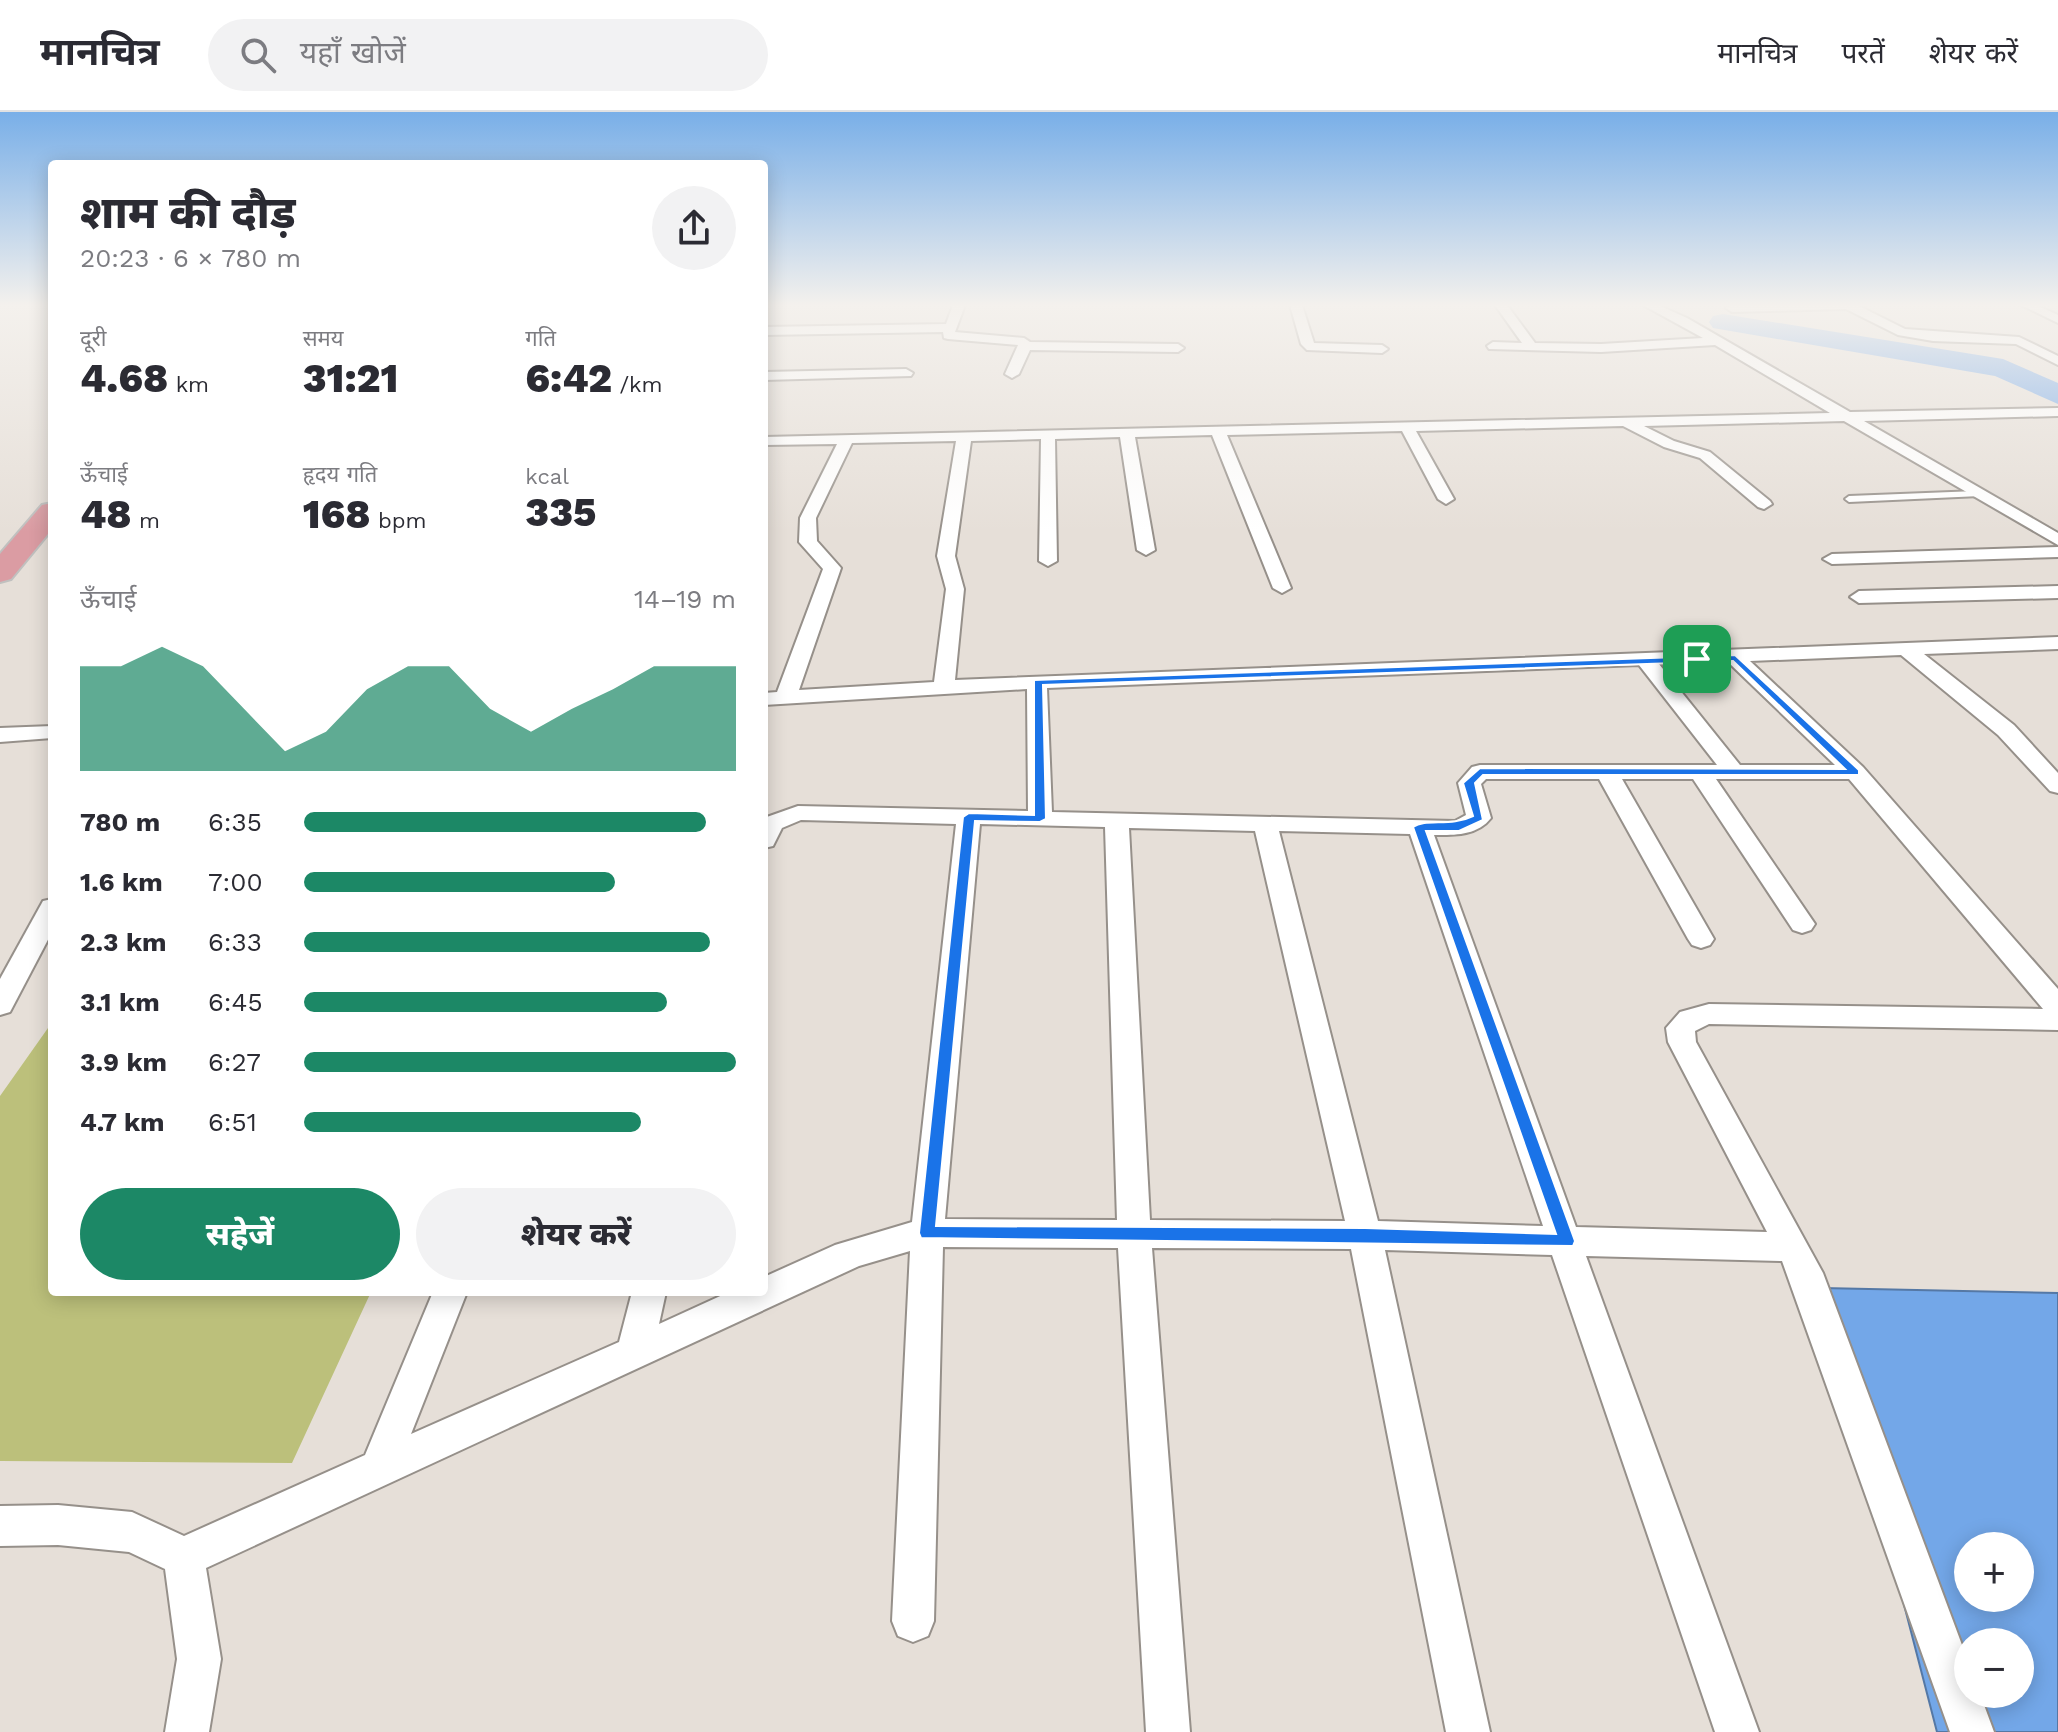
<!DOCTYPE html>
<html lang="hi">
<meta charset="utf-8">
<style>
:root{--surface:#fff;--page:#f2f2f3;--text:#2b2b33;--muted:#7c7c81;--line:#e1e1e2;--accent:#1c8866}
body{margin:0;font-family:"Work Sans","Noto Sans Devanagari",sans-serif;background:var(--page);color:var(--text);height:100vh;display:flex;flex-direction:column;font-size:30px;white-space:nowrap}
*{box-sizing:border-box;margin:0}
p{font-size:26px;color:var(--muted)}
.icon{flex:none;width:44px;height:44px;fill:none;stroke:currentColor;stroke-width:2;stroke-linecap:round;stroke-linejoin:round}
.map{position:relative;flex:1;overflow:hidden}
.sheet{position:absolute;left:48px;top:48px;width:720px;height:1136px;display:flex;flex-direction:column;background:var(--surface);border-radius:8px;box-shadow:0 4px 20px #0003}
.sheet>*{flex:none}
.fabs{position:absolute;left:1954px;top:1420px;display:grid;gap:16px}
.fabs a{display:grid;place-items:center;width:80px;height:80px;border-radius:50%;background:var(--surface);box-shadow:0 4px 20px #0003;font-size:40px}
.pin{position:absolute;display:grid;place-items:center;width:68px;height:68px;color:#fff;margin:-34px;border-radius:16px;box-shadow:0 4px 12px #0006}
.round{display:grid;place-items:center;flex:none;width:84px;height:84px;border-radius:42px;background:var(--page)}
.head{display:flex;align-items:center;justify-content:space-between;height:136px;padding:0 32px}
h1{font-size:44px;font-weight:800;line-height:60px}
.figures{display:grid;grid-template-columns:repeat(3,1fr);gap:12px;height:136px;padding:8px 32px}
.figures div{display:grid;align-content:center}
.figures b{font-size:40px;font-weight:800}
.figures small{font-size:22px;font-weight:400}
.figures p{font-size:22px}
.chart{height:224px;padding:16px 32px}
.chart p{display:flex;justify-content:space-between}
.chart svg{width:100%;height:144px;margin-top:8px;fill:var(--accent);opacity:.7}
.action{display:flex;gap:16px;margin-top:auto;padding:16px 32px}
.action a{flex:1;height:92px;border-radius:48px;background:var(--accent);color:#fff;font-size:32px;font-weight:800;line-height:92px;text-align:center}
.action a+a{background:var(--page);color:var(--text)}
ul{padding:0 32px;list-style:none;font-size:26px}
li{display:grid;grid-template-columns:128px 96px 1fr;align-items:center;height:60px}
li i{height:20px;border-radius:10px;background:var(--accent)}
header{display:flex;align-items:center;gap:48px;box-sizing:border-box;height:112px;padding:0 40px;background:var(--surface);border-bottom:2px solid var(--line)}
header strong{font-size:38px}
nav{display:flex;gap:44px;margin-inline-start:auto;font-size:28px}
.search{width:560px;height:72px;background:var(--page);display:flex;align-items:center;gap:20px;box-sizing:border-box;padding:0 28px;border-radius:44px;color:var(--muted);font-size:30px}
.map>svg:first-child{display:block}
.green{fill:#bcc07b}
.water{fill:#73a7e8;stroke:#5578a5;stroke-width:2;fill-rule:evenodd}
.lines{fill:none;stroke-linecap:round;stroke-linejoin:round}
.river{fill:#73a7e8;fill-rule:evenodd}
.service-casing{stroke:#96908a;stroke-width:4}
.minor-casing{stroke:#96908a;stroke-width:4}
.trunk-casing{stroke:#c0c0bf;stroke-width:4}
.service{fill:#fff;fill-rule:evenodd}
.minor{fill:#fff;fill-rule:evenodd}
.trunk{fill:#db9ca3;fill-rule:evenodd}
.route{fill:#1a73e8;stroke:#fff;stroke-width:2;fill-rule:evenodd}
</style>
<header>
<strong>मानचित्र</strong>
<div class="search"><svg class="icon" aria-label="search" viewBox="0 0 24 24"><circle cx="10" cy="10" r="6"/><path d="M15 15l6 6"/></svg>यहाँ खोजें</div>
<nav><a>मानचित्र</a><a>परतें</a><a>शेयर करें</a></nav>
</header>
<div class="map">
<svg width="2058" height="1620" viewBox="0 0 2058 1620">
<rect width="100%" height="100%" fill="#e6dfd8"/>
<!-- green -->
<path class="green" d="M52,915V1180H371L292,1351L0,1349V984L48,916Z"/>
<!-- water -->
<path class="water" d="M1822,1176L2058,1181V1620H1937ZM1968,1434H2020V1486H1968ZM1968,1530H2020V1582H1968Z"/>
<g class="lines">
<!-- river -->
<path class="river" d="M1723,202L2003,247L2058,271V292L1995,264L1713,216L1709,210L1713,204Z"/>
<!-- service casing -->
<g class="service-casing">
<path id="service" d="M1977,379L1980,380V384L1849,390L1845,387L1849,384Z"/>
</g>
<!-- minor casing -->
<g class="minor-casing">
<g id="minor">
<path d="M953,193H965L955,220L1024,226L1030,230L1178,232L1184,236L1178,240L1030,238L1019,262L1012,266L1005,262L1018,233L948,227L944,226L943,220L764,223V215L946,212Z"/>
<path d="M1290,193H1302L1314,231L1382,233L1388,237L1382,241L1307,238L1301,232Z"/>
<path d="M1495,193H1507L1535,231L1601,232L1703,226L1643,193H1658L1687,206L1850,300L2058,296V304L1864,309L2058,421V433L1844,309L1644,314L1674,329L1710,340L1770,389L1772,392L1764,397L1758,395L1700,346L1664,335L1623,314L1416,319L1454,387L1446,392L1438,387L1402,319L1227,323L1291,476L1282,481L1273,476L1212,323L1135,325L1155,438L1146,443L1137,438L1120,325L1055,327L1057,449L1048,454L1039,449L1041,327L971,329L955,444L964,477L955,568L2058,525V537L1924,542L2014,613L2058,661V681L2050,679L1998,623L1901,543L1750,549L1863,655L2058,877V918L1709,912L1695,919L1696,930L1823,1161L1968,1549V1582H1980L1994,1620H1950L1782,1149L1586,1144L1759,1620H1715L1552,1143L1385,1138L1490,1620H1446L1351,1137L1152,1136L1190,1620H1146L1118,1136L943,1135L934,1509L928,1524L913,1530L898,1524L892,1509L910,1139L859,1154L206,1456L221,1547L209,1620H165L177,1547L165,1457L129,1440L58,1433L0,1434V1394L58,1393L132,1400L184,1424L365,1343L433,1180H467L411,1322L619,1230L632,1180H666L659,1212L729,1180H764V1165L835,1133L912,1110L956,712L801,708L782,716L773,734L764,736V706L798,694L1028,699L1027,577L764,593V581L777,580L823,457L799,430L800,406L837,332L764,333V325L1830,301L1715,233L1601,240L1489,237L1487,234L1493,230L1522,231ZM956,329L937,444L946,477L934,570L799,578L841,456L817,429L816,406L852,331ZM1728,550L1835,653H1740L1659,552ZM1639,553L1717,653H1480L1472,655L1458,671L1466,703L1455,709L1052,700L1047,576ZM1486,667H1599L1688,827L1692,833L1701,836L1710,833L1714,827L1622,667H1693L1793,818L1802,821L1811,818L1815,812L1716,667H1849L2043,897L1709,892L1680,900L1666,916L1668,930L1767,1120L1576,1115L1434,723C1454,723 1477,724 1491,706L1481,672ZM980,712L1105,715L1117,1108L945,1107ZM1129,716L1255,719L1345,1109L1150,1108ZM1279,719L1410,722L1543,1114L1378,1109Z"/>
<path d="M1731,193H1857L1905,217L2019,225L2058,244V253L2016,232L1933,229L1898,223L1846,197L1732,200L1726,196Z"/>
<path d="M2021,193H2036L2058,203V211Z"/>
<path d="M906,257L913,261L911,264L764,268V260Z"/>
<path d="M2058,435V445L1832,452L1823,447L1832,442Z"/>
<path d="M2058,474V486L1859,491L1850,485L1859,479Z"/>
<path d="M52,614V626L0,630V616Z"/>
<path d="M52,787V820L10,900L0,903V867L43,789Z"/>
</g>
</g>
<!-- trunk casing -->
<g class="trunk-casing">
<path id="trunk" d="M52,391V417L11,467L0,470V442L42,393Z"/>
</g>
<!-- service -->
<use href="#service" class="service"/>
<!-- minor -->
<use href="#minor" class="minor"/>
<!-- trunk -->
<use href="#trunk" class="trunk"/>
</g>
<!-- sky -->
<linearGradient id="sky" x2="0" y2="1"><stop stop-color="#79afe8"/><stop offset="0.46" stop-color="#f4f1ed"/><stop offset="1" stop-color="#f4f1ed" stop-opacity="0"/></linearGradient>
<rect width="2058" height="420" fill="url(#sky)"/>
<!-- route -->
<path class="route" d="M1735,543L1859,658V663H1483L1475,671L1483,708L1459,719H1426L1575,1129L1573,1134L921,1126L919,1121L963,705L969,701L1034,703V568ZM1733,549L1845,657L1480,656L1463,671L1473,704C1451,715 1426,706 1413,715L1556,1122L1365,1116L936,1114L975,709L1040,710L1046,707L1043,573Z"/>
</svg>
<div class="fabs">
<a>+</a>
<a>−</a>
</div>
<div class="pin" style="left:1697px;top:547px;background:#1e9e55"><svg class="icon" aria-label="arrive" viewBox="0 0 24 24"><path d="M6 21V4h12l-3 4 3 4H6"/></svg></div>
<section class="sheet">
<div class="head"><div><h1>शाम की दौड़</h1><p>20:23 · 6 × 780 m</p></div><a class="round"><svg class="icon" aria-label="share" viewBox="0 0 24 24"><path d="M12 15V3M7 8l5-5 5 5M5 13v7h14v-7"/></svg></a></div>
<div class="figures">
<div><p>दूरी</p><b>4.68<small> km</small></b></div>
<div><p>समय</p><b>31:21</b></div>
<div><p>गति</p><b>6:42<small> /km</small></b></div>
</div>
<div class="figures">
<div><p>ऊँचाई</p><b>48<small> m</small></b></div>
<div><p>हृदय गति</p><b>168<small> bpm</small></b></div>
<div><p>kcal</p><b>335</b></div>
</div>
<div class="chart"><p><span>ऊँचाई</span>14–19 m</p>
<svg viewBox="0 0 160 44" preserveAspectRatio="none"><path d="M0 44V12L10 12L20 6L30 12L40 25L50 38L60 32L70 19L80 12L90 12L100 25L110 32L120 25L130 19L140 12L150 12L160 12V44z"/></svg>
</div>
<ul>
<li><b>780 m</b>6:35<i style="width:93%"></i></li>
<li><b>1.6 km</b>7:00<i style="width:72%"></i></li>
<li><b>2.3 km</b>6:33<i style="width:94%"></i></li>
<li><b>3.1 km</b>6:45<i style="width:84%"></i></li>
<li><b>3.9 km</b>6:27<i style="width:100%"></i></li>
<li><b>4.7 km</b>6:51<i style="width:78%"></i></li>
</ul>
<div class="action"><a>सहेजें</a><a>शेयर करें</a></div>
</section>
</div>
